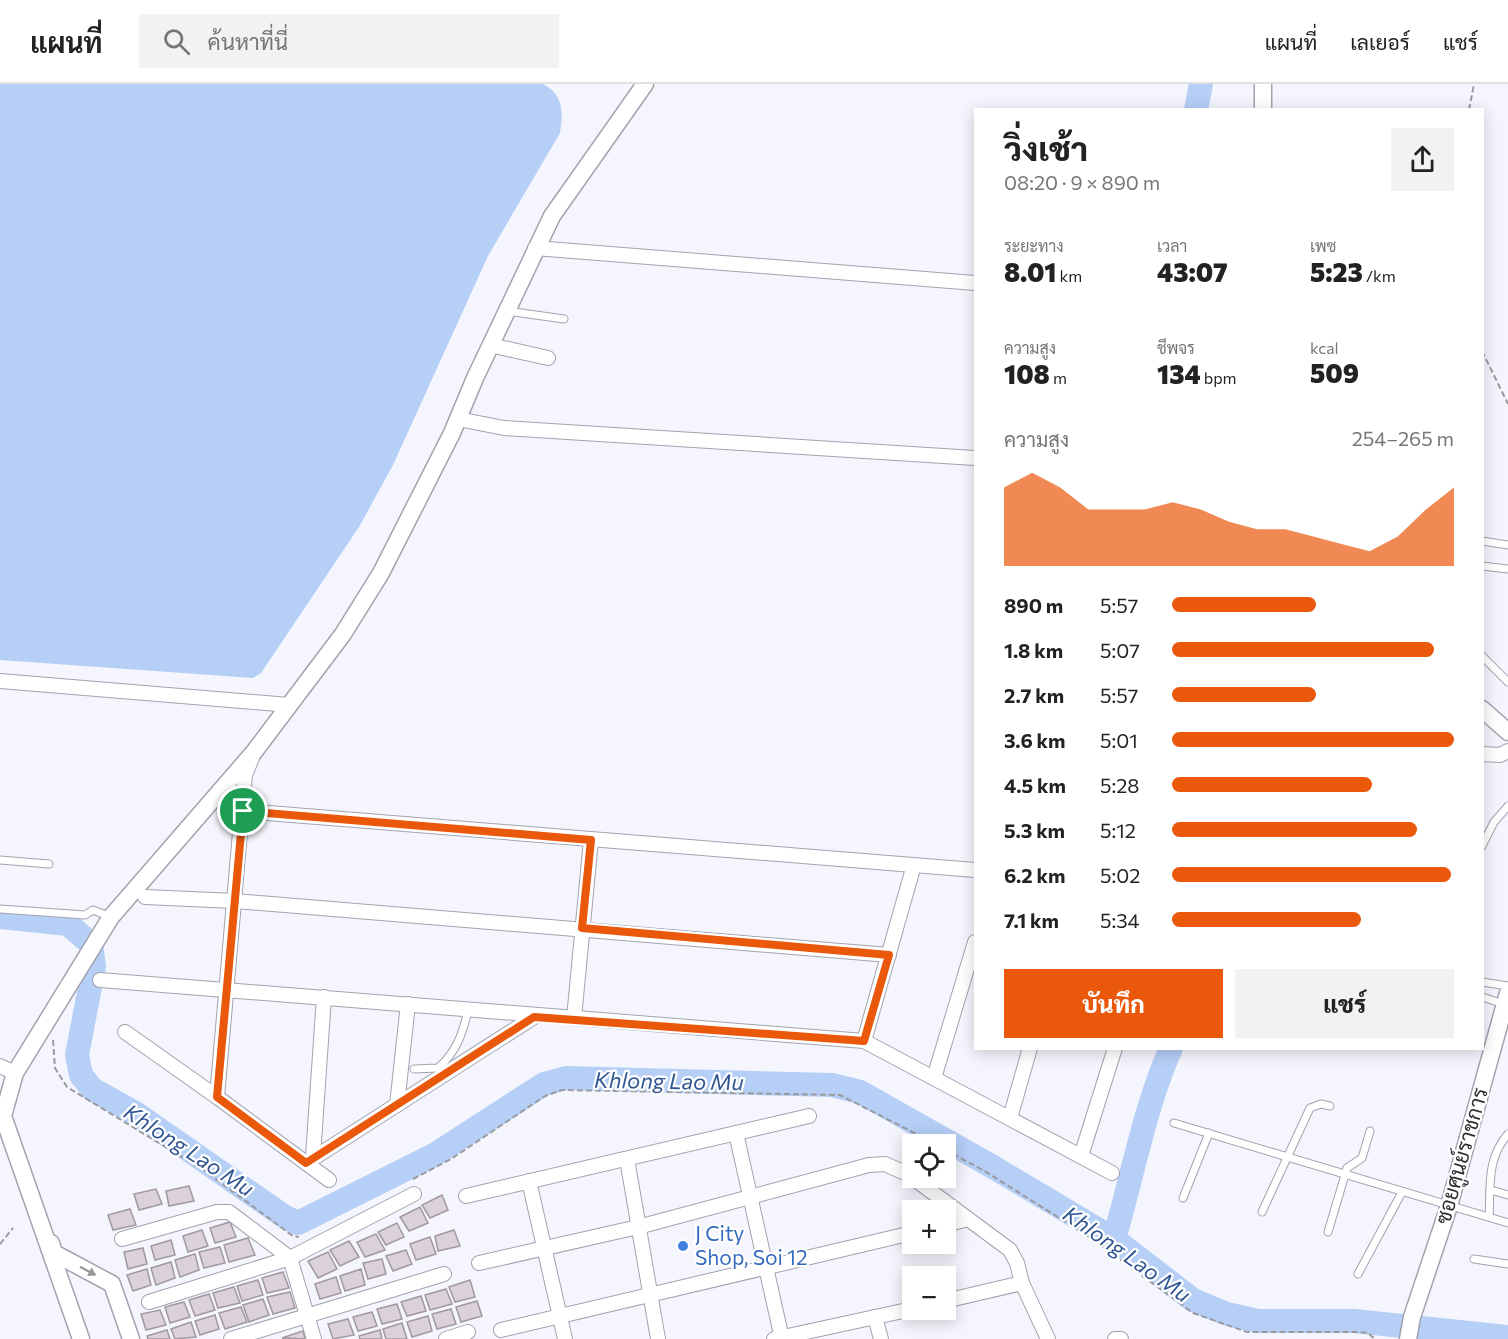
<!DOCTYPE html>
<html lang="th">
<meta charset="utf-8">
<style>
:root{--surface:#fff;--page:#f2f2f2;--text:#222;--muted:#767676;--line:#e0e0e0;--accent:#ea580c}
body{margin:0;font-family:Commissioner,Sarabun,sans-serif;background:var(--page);color:var(--text);height:100vh;display:flex;flex-direction:column;font-size:22px;white-space:nowrap}
*{box-sizing:border-box;margin:0}
p{font-size:20px;color:var(--muted)}
.icon{flex:none;width:33px;height:33px;fill:none;stroke:currentColor;stroke-width:2;stroke-linecap:round;stroke-linejoin:round}
.map{position:relative;flex:1;overflow:hidden}
.drawer{position:absolute;left:974px;top:24px;width:510px;height:942px;display:flex;flex-direction:column;background:var(--surface);border-radius:0px;box-shadow:0 3px 15px #0003}
.drawer>*{flex:none}
.controls{position:absolute;left:902px;top:1050px;display:grid;gap:12px}
.controls a{display:grid;place-items:center;width:54px;height:54px;border-radius:0px;background:var(--surface);box-shadow:0 3px 15px #0003;font-size:30px}
.pin{position:absolute;display:grid;place-items:center;width:51px;height:51px;color:#fff;margin:-26px;border:3px solid #fff;border-radius:50%;box-shadow:0 2px 6px #0007}
.round{display:grid;place-items:center;flex:none;width:63px;height:63px;border-radius:0px;background:var(--page)}
.head{display:flex;align-items:center;justify-content:space-between;height:102px;padding:0 30px}
h1{font-size:33px;font-weight:800;line-height:45px}
.metrics{display:grid;grid-template-columns:repeat(3,1fr);gap:9px;height:102px;padding:6px 30px}
.metrics div{display:grid;align-content:center}
.metrics b{font-size:26px;font-weight:800}
.metrics small{font-size:16px;font-weight:400}
.metrics p{font-size:16px}
.chart{height:168px;padding:12px 30px}
.chart p{display:flex;justify-content:space-between}
.chart svg{width:100%;height:108px;margin-top:6px;fill:var(--accent);opacity:.7}
.action{display:flex;gap:12px;margin-top:auto;padding:12px 30px}
.action a{flex:1;height:69px;border-radius:0px;background:var(--accent);color:#fff;font-size:24px;font-weight:800;line-height:69px;text-align:center}
.action a+a{background:var(--page);color:var(--text)}
ul{padding:0 30px;list-style:none;font-size:20px}
li{display:grid;grid-template-columns:96px 72px 1fr;align-items:center;height:45px}
li i{height:15px;border-radius:8px;background:var(--accent)}
header{display:flex;align-items:center;gap:36px;box-sizing:border-box;height:84px;padding:0 30px;background:var(--surface);border-bottom:2px solid var(--line)}
header strong{font-size:28px}
nav{display:flex;gap:33px;margin-inline-start:auto;font-size:21px}
.search{width:420px;height:54px;background:var(--page);display:flex;align-items:center;gap:15px;box-sizing:border-box;padding:0 21px;border-radius:0px;color:var(--muted);font-size:22px}
.map>svg:first-child{display:block}
.water{fill:#b6cff7}
.lines{fill:none;stroke-linecap:round;stroke-linejoin:round}
.river{stroke:#b6cff7;stroke-width:24}
.building{fill:#dad1da;stroke:#a198a0;stroke-width:1.5}
.service-casing{stroke:#a1a3ae;stroke-width:9}
.minor-casing{stroke:#a1a3ae;stroke-width:16}
.tertiary-casing{stroke:#a1a3ae;stroke-width:19}
.path{stroke:#9a9ba0;stroke-width:2;stroke-dasharray:6 3;stroke-linecap:butt}
.service{stroke:#fff;stroke-width:7}
.minor{stroke:#fff;stroke-width:14}
.tertiary{stroke:#fff;stroke-width:16}
.oneway{fill:#969799}
.route-casing{stroke:#fff;stroke-width:12}
.route{stroke:#ea580c;stroke-width:8}
.shop-dot{fill:#3f7fe0;stroke:#fff;stroke-width:2}
.labels{text-anchor:middle;stroke-width:4.5;stroke-linejoin:round;paint-order:stroke}
.street-label{font-size:21px;fill:#2e2f33;stroke:#fff}
.shop-label{font-size:21px;fill:#366cbe;stroke:#fff;text-anchor:start}
.water-label{font-size:22px;font-style:italic;fill:#315692;stroke:#fff}
</style>
<header>
<strong>แผนที่</strong>
<div class="search"><svg class="icon" aria-label="search" viewBox="0 0 24 24"><circle cx="10" cy="10" r="6"/><path d="M15 15l6 6"/></svg>ค้นหาที่นี่</div>
<nav><a>แผนที่</a><a>เลเยอร์</a><a>แชร์</a></nav>
</header>
<div class="map">
<svg width="1508" height="1255" viewBox="0 0 1508 1255">
<rect width="100%" height="100%" fill="#f5f6fd"/>
<!-- water -->
<path class="water" d="M0,0H543C564,11 563,28 560,49L488,172L393,381L359,443L261,589L253,594L0,576Z"/>
<g class="lines">
<!-- river -->
<g class="river">
<path d="M1196,26L1201,0"/>
<path d="M0,833L68,840L91,860L94,882L77,971L81,991L92,1005L137,1030L285,1133L298,1139L434,1071L544,1000L566,994L832,1001L860,1008L993,1083L1114,1155L1193,1216L1227,1230L1258,1237H1354L1508,1253"/>
<path d="M1114,1155C1133,1091 1144,1025 1171,964"/>
</g>
</g>
<!-- building -->
<g class="building">
<path d="M189,1102L194,1117L169,1122L166,1107Z"/>
<path d="M156,1105L162,1120L139,1126L134,1110Z"/>
<path d="M442,1111L448,1126L430,1134L422,1121Z"/>
<path d="M420,1123L428,1139L409,1147L400,1133Z"/>
<path d="M130,1125L136,1141L113,1146L108,1131Z"/>
<path d="M230,1138L236,1153L215,1159L210,1144Z"/>
<path d="M397,1139L404,1153L386,1161L378,1148Z"/>
<path d="M202,1146L208,1162L188,1168L183,1152Z"/>
<path d="M454,1146L460,1162L438,1167L435,1152Z"/>
<path d="M376,1150L385,1166L365,1173L357,1158Z"/>
<path d="M430,1153L436,1170L416,1176L410,1160Z"/>
<path d="M248,1154L255,1171L229,1178L224,1161Z"/>
<path d="M171,1156L175,1171L155,1176L151,1162Z"/>
<path d="M349,1157L359,1173L340,1182L330,1166Z"/>
<path d="M220,1163L225,1179L204,1184L199,1168Z"/>
<path d="M143,1164L147,1180L128,1185L124,1168Z"/>
<path d="M406,1166L412,1180L393,1187L386,1172Z"/>
<path d="M328,1168L337,1185L318,1194L308,1177Z"/>
<path d="M195,1170L199,1186L180,1193L175,1176Z"/>
<path d="M382,1175L386,1190L368,1195L363,1179Z"/>
<path d="M171,1178L175,1194L156,1201L151,1184Z"/>
<path d="M147,1185L151,1201L133,1207L127,1191Z"/>
<path d="M361,1185L365,1201L345,1207L340,1192Z"/>
<path d="M283,1188L289,1204L267,1209L262,1194Z"/>
<path d="M336,1193L341,1209L320,1215L315,1200Z"/>
<path d="M258,1196L263,1211L242,1217L237,1202Z"/>
<path d="M470,1196L475,1213L455,1218L449,1203Z"/>
<path d="M234,1203L240,1219L218,1224L213,1209Z"/>
<path d="M446,1205L452,1220L430,1226L425,1211Z"/>
<path d="M290,1208L295,1224L273,1230L267,1213Z"/>
<path d="M209,1210L215,1226L195,1232L189,1216Z"/>
<path d="M421,1212L426,1227L407,1232L401,1218Z"/>
<path d="M263,1215L269,1231L249,1238L243,1221Z"/>
<path d="M477,1217L482,1232L461,1238L456,1223Z"/>
<path d="M184,1218L190,1233L170,1239L165,1223Z"/>
<path d="M397,1220L402,1235L382,1240L377,1225Z"/>
<path d="M241,1223L247,1238L225,1245L219,1229Z"/>
<path d="M451,1225L456,1240L437,1245L432,1230Z"/>
<path d="M160,1226L166,1241L146,1246L141,1230Z"/>
<path d="M372,1228L377,1242L358,1247L353,1233Z"/>
<path d="M215,1231L219,1245L200,1251L195,1237Z"/>
<path d="M428,1232L432,1247L412,1253L407,1238Z"/>
<path d="M348,1235L354,1251L333,1255L328,1240Z"/>
<path d="M191,1238L196,1253L175,1255L171,1245Z"/>
<path d="M402,1239L407,1255H386L383,1245Z"/>
<path d="M167,1246L170,1255H148L147,1252Z"/>
<path d="M380,1246L382,1255H360L359,1252Z"/>
<path d="M303,1247L305,1255L282,1254Z"/>
</g>
<g class="lines">
<!-- service casing -->
<g class="service-casing">
<g id="service">
<path d="M507,227L564,235"/>
<path d="M1482,457L1508,461"/>
<path d="M1482,482L1508,485"/>
<path d="M1482,572L1508,598"/>
<path d="M1482,762L1494,738L1508,722"/>
<path d="M0,776L49,780"/>
<path d="M0,825L85,831L93,826L111,833"/>
<path d="M1482,898L1508,902"/>
<path d="M1482,913L1504,920"/>
<path d="M414,985L438,984C456,969 463,949 468,926"/>
<path d="M1174,1039L1508,1139"/>
<path d="M1490,1106L1508,1111"/>
<path d="M1183,1114L1209,1049"/>
<path d="M1262,1128L1310,1024L1321,1020L1330,1022"/>
<path d="M1489,1133C1491,1101 1486,1076 1508,1050"/>
<path d="M1328,1148L1347,1084L1362,1074L1370,1047"/>
<path d="M1474,1175L1508,1180"/>
<path d="M1358,1190L1402,1108"/>
</g>
</g>
<!-- minor casing -->
<g class="minor-casing">
<g id="minor">
<path d="M535,164L975,199"/>
<path d="M490,261L548,274"/>
<path d="M458,335L504,344L975,374"/>
<path d="M0,597L289,621"/>
<path d="M1482,670L1500,671L1508,667"/>
<path d="M252,674L245,691L217,1013L329,1096"/>
<path d="M243,727L975,786"/>
<path d="M145,813L235,817L889,871"/>
<path d="M100,896L864,957L1112,1089"/>
<path d="M574,934L591,756"/>
<path d="M125,948L217,1013"/>
<path d="M864,957L914,781"/>
<path d="M0,982L15,989"/>
<path d="M934,994L975,858"/>
<path d="M397,1021L408,920"/>
<path d="M1010,1034L1030,964"/>
<path d="M736,1049L782,1255"/>
<path d="M313,1072L324,913"/>
<path d="M1081,1072L1115,964"/>
<path d="M627,1075L658,1255"/>
<path d="M306,1079L534,933"/>
<path d="M913,1094L1010,1166L1017,1179L1022,1199L1048,1255"/>
<path d="M529,1097L565,1255"/>
<path d="M466,1112L809,1032"/>
<path d="M945,1141L968,1135"/>
<path d="M122,1155L217,1128H229L290,1174L314,1255"/>
<path d="M479,1179L638,1143L869,1081L885,1080L912,1092"/>
<path d="M945,1217L1022,1199"/>
<path d="M149,1218L290,1174L414,1110"/>
<path d="M875,1233L881,1255"/>
<path d="M501,1246L912,1149"/>
<path d="M231,1255L444,1190"/>
<path d="M446,1255L468,1248"/>
<path d="M774,1255L912,1225"/>
<path d="M1115,1255H1121"/>
</g>
</g>
<!-- tertiary casing -->
<g class="tertiary-casing">
<g id="tertiary">
<path d="M1263,26V0"/>
<path d="M1482,625L1508,648"/>
<path d="M51,1159L54,1169L112,1200L131,1255"/>
<path d="M81,1255L3,1032L15,989L111,833L254,668L343,550L381,489L452,349L475,294L552,132L645,0"/>
<path d="M1408,1255L1412,1233L1449,1122L1508,909"/>
</g>
</g>
<!-- path -->
<g class="path">
<path d="M1469,26L1474,0"/>
<path d="M1482,267L1508,320"/>
<path d="M53,956L55,984L67,1003L205,1087L293,1152L299,1153"/>
<path d="M945,1066L983,1086L1088,1152L1193,1229L1247,1248H1357L1368,1249L1375,1255"/>
<path d="M413,1095L451,1075L545,1012L562,1006L840,1011L936,1060"/>
<path d="M0,1160L13,1144"/>
</g>
<!-- service -->
<use href="#service" class="service"/>
<!-- minor -->
<use href="#minor" class="minor"/>
<!-- tertiary -->
<use href="#tertiary" class="tertiary"/>
</g>
<!-- one-way arrows -->
<defs><path id="oneway-solid" d="M-6-.8H1V-3.2L6.5 0L1 3.2V.8H-6Z" transform="scale(1.5)"/></defs>
<use class="oneway" href="#oneway-solid" transform="translate(88 1187) rotate(28)"/>
<g class="lines">
<!-- route casing -->
<g class="route-casing">
<path id="route" d="M243,727L591,756L582,844L889,871L864,957L534,933L306,1079L217,1013Z"/>
</g>
<!-- route -->
<use href="#route" class="route"/>
</g>
<!-- markers -->
<circle class="shop-dot" cx="683" cy="1162" r="6"/>
<g class="labels">
<!-- street labels -->
<g class="street-label">
<text transform="translate(1462 1072) rotate(-74)" y="7">ซอยศูนย์ราชการ</text>
</g>
<!-- shop labels -->
<g class="shop-label">
<text x="695" y="1157">J City<tspan x="695" dy="24">Shop, Soi 12</tspan></text>
</g>
<!-- water labels -->
<g class="water-label">
<text transform="translate(669 997) rotate(1)" y="8">Khlong Lao Mu</text>
<text transform="translate(189 1066) rotate(33)" y="8">Khlong Lao Mu</text>
<text transform="translate(1127 1170) rotate(35)" y="8">Khlong Lao Mu</text>
</g>
</g>
</svg>
<div class="controls">
<a><svg class="icon" aria-label="locate" viewBox="0 0 24 24"><circle cx="12" cy="12" r="6"/><path d="M12 2v4M12 18v4M2 12h4M18 12h4"/></svg></a>
<a>+</a>
<a>−</a>
</div>
<div class="pin" style="left:243px;top:727px;background:#1e9e55"><svg class="icon" aria-label="arrive" viewBox="0 0 24 24"><path d="M6 21V4h12l-3 4 3 4H6"/></svg></div>
<section class="drawer">
<div class="head"><div><h1>วิ่งเช้า</h1><p>08:20 · 9 × 890 m</p></div><a class="round"><svg class="icon" aria-label="share" viewBox="0 0 24 24"><path d="M12 15V3M7 8l5-5 5 5M5 13v7h14v-7"/></svg></a></div>
<div class="metrics">
<div><p>ระยะทาง</p><b>8.01<small> km</small></b></div>
<div><p>เวลา</p><b>43:07</b></div>
<div><p>เพซ</p><b>5:23<small> /km</small></b></div>
</div>
<div class="metrics">
<div><p>ความสูง</p><b>108<small> m</small></b></div>
<div><p>ชีพจร</p><b>134<small> bpm</small></b></div>
<div><p>kcal</p><b>509</b></div>
</div>
<div class="chart"><p><span>ความสูง</span>254–265 m</p>
<svg viewBox="0 0 160 44" preserveAspectRatio="none"><path d="M0 44V12L10 6L20 12L30 21L40 21L50 21L60 18L70 21L80 26L90 29L100 29L110 32L120 35L130 38L140 32L150 21L160 12V44z"/></svg>
</div>
<ul>
<li><b>890 m</b>5:57<i style="width:51%"></i></li>
<li><b>1.8 km</b>5:07<i style="width:93%"></i></li>
<li><b>2.7 km</b>5:57<i style="width:51%"></i></li>
<li><b>3.6 km</b>5:01<i style="width:100%"></i></li>
<li><b>4.5 km</b>5:28<i style="width:71%"></i></li>
<li><b>5.3 km</b>5:12<i style="width:87%"></i></li>
<li><b>6.2 km</b>5:02<i style="width:99%"></i></li>
<li><b>7.1 km</b>5:34<i style="width:67%"></i></li>
</ul>
<div class="action"><a>บันทึก</a><a>แชร์</a></div>
</section>
</div>
